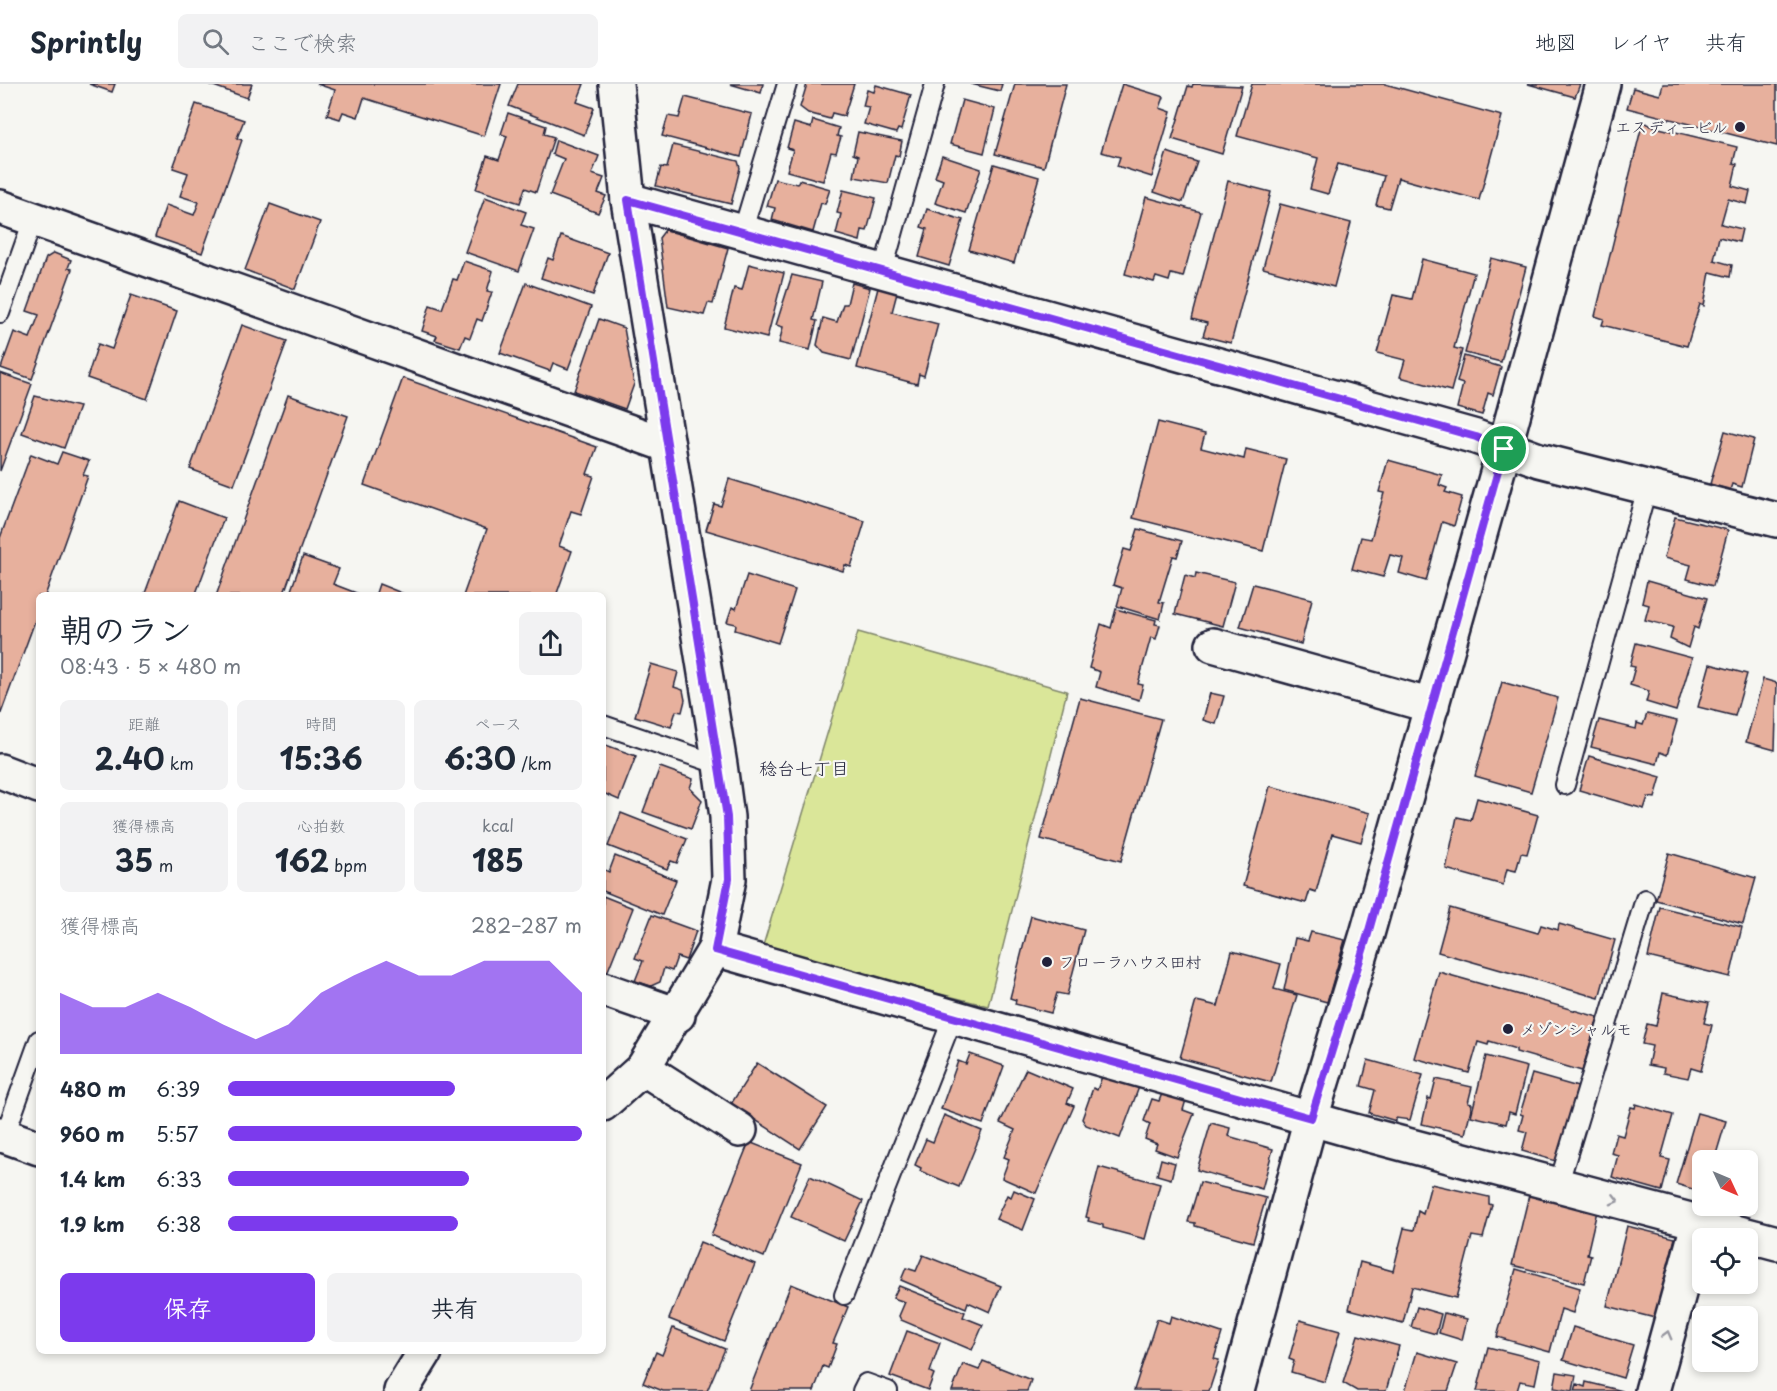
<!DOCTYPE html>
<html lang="ja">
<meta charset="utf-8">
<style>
:root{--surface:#fff;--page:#f2f2f3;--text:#1f2937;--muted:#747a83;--line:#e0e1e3;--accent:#7c3aed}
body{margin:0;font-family:"Playpen Sans","Klee One",sans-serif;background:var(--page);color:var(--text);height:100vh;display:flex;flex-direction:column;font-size:22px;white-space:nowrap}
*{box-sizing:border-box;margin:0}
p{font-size:20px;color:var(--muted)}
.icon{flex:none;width:33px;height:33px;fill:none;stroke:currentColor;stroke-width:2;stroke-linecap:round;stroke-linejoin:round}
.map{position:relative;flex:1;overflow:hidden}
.side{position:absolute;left:36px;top:508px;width:570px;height:762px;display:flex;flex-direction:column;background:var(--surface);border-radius:9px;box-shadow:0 3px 9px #0003}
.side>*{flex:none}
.needle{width:39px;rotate:134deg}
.buttons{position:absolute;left:1692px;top:1066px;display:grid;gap:12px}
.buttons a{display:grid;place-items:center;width:66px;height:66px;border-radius:9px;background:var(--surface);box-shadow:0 3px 9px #0003;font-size:30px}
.pin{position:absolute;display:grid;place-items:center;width:51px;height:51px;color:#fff;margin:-26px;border:3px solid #fff;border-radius:50%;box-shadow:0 2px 6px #0007}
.round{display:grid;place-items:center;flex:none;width:63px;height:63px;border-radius:9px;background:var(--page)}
.overview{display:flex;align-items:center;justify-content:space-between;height:102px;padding:0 24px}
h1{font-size:33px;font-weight:700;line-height:45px}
.metrics{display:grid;grid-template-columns:repeat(3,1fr);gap:9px;height:102px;padding:6px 24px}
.metrics div{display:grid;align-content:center;border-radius:9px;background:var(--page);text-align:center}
.metrics b{font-size:30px;font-weight:700}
.metrics small{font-size:16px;font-weight:400}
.metrics p{font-size:16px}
.chart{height:168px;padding:12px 24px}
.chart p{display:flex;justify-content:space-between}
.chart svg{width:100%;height:108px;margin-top:6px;fill:var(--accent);opacity:.7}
.action{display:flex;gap:12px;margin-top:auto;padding:12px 24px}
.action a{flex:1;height:69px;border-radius:9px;background:var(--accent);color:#fff;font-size:24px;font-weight:700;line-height:69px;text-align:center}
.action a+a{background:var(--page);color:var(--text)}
ul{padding:0 24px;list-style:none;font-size:20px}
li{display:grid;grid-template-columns:96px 72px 1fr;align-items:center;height:45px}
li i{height:15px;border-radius:8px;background:var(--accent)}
header{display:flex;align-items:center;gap:36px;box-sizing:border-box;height:84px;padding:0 30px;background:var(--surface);border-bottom:2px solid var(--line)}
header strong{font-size:28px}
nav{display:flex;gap:33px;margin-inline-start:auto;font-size:21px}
.search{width:420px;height:54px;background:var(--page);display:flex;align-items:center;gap:15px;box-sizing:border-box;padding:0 21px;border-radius:9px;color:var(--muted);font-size:22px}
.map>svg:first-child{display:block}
.green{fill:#dae699;stroke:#7e846a;stroke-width:1.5}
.building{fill:#e7b09d;stroke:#22223b;stroke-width:1.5}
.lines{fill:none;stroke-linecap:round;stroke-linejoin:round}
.lane-casing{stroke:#22223b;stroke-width:22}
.street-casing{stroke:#22223b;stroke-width:38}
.lane{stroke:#f6f6f2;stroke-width:18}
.street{stroke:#f6f6f2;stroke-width:33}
.oneway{stroke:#9797a0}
.route-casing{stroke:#fff;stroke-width:12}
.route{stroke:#7c3aed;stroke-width:8}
.poi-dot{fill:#22223b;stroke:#f6f6f2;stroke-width:2}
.labels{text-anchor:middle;stroke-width:4.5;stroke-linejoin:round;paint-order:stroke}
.poi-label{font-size:16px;fill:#22223b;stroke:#f6f6f2;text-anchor:start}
.neighbourhood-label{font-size:18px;fill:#22223b;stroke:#f6f6f2}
</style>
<header>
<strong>Sprintly</strong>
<div class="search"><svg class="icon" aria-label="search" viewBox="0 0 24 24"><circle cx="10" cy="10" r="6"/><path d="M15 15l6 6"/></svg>ここで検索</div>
<nav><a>地図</a><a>レイヤ</a><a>共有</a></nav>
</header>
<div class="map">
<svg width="1777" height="1307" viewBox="0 0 1777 1307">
<rect width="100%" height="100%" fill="#f6f6f2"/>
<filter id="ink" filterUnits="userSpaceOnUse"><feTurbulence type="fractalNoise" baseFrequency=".0167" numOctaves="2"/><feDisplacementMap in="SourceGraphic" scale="12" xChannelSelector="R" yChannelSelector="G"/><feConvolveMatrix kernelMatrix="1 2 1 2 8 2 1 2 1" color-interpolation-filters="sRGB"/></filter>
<g filter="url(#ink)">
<!-- green -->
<path class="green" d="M858,548L1067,607L988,922L762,865Z"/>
<!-- building -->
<g class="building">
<path d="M89,0H115L112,8Z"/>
<path d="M208,0H252L247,14Z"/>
<path d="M317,0H501L484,52L364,14L358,33L343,28L340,35L327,31L335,6Z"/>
<path d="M518,0H584L577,18L594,24L584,51L509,22Z"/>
<path d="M730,0H763L761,9Z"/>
<path d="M807,0H854L844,32L832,29L830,35L808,29L800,23Z"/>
<path d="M971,0H1002L1000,7Z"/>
<path d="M1015,0H1066L1044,83L995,70Z"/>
<path d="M1122,0L1164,13L1160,24L1171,28L1152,93L1117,82L1120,73L1101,68Z"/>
<path d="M1193,0L1242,2L1222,70L1172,55L1188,2L1192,3Z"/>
<path d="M1252,0H1385L1502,32L1479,116L1398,94L1389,124L1376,121L1384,92L1338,80L1328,110L1310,105L1318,74L1237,52Z"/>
<path d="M1528,0H1580L1575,13Z"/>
<path d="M1663,0H1777V62L1627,24L1633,4L1660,11Z"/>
<path d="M876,1L911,11L901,46L898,45L896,49L864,40L869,23L863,22L867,6L874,8Z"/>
<path d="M685,13L752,30L741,73L662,52L668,32L679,34Z"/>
<path d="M962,16L995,25L984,69L950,60Z"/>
<path d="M196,20L244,36L237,54L242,56L202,169L155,153L166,121L194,131L199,118L180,112L188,89L173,84Z"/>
<path d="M508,29L546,42L544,50L554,53L536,108L525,104L520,119L476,105L487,72L499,76L507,52L501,50Z"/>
<path d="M813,36L839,44L837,52L841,53L836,69L831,68L823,97L787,87L793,66L787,64L794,39L811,44Z"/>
<path d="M1643,37L1651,42L1737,63L1733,79L1737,80L1732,102L1750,107L1747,120L1728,115L1721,140L1742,145L1739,158L1719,153L1714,176L1732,181L1730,193L1710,188L1704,222L1700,220L1687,262L1602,241L1604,235L1595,232Z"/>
<path d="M858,48L902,57L899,72L895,71L888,99L854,93L858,72L853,70Z"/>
<path d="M556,56L599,72L592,90L604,94L598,109L606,112L598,129L550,111L564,75L552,70Z"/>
<path d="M673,61L738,77L740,84L731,120L656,102L661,83L667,84Z"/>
<path d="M1167,68L1197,78L1183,118L1154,108Z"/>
<path d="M942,72L981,85L966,129L935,119L943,96L935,93Z"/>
<path d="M994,80L1039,93L1014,179L969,166Z"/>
<path d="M775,95L797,100L799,96L830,105L825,120L821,119L813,148L772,136L775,124L767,122Z"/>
<path d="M1228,97L1271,108L1231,259L1203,252L1207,239L1192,235Z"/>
<path d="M843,106L876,114L867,147L862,146L860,157L836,150L841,130L837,129Z"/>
<path d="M485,113L526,128L521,141L534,145L519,187L465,168Z"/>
<path d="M1146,113L1201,128L1183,193L1171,190L1169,197L1156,193L1154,198L1125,190Z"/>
<path d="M270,120L320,138L295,205L245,186Z"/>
<path d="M1280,120L1351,139L1334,203L1263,184Z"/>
<path d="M927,125L963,136L949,182L919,173L927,145L921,143Z"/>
<path d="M665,146L728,164L713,220L708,219L704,231L668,223L659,154Z"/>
<path d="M561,152L608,169L593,211L541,194L548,174L553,176Z"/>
<path d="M54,169L71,176L68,184L72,185L32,295L1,284L14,248L30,254L39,231L27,227L46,174Z"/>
<path d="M1491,174L1526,183L1501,278L1465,269Z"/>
<path d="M1422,175L1474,189L1454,264L1462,266L1451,307L1400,293L1405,276L1377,269L1393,211L1412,215Z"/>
<path d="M464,177L493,187L487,207L492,208L482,237L477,235L470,254L465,252L460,264L435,256L437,252L422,247L430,221L442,225L453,195L457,196Z"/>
<path d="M749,180L784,189L767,254L724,243L734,204L742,206Z"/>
<path d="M792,191L822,198L813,236L817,237L810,266L779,259L783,243L776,241Z"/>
<path d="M526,199L591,223L568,285L553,279L550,287L500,269Z"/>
<path d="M852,199L870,204L851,276L824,269L817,261L823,234L837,238L843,220H847Z"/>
<path d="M878,204L897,209L892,228L938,240L924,292L919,290L917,300L857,284Z"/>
<path d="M131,211L177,227L147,315L87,294L98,260L112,265Z"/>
<path d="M599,235L624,244L634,300L625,325L574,307Z"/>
<path d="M242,241L287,257L234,401L190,385Z"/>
<path d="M1464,272L1501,283L1493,311L1488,309L1482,331L1457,324L1463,300L1457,298Z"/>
<path d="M0,289L32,300L0,387Z"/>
<path d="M403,294L597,363L587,390L594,392L581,430L571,427L559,462L572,467L556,512H463L487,445L364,401Z"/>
<path d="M288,311L348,332L283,512H216Z"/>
<path d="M35,312L79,323L64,364L22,349Z"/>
<path d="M1158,338L1205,350L1201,364L1244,375L1246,365L1286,375L1263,467L1133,434Z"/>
<path d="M1725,347L1754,355L1742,403L1732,400L1730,406L1710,400Z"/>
<path d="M62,368L89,377L83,391L88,392L45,512H39V526L0,632V454L31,370L57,380Z"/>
<path d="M1388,376L1442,391L1439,401L1447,404L1445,408L1462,413L1454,442L1442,438L1426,497L1399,489L1403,474L1390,471L1383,493L1352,485L1361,453L1371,455L1384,409L1379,408Z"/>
<path d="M729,395L865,437L851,483L845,481L843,487L706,446L714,420L721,422Z"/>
<path d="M179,417L224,434L195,512H144Z"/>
<path d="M1675,433L1728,446L1713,502L1687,495L1691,481L1664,474Z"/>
<path d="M1138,445L1182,457L1177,473L1173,472L1159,518L1164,519L1160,535L1117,522L1122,504L1113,501L1124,465L1131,467Z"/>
<path d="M303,472L339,485L333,500L364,512H289Z"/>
<path d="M1196,489L1235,498L1223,542L1175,530L1185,491L1195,494Z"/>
<path d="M747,491L795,506L778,559L735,546L736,540L727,538L732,523L736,525Z"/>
<path d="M1647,497L1707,514L1698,545L1694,543L1688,564L1670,555L1673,543L1645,536L1649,521L1642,519Z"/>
<path d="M379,500L409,512H375Z"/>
<path d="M1253,500L1312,515L1301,560L1240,543Z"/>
<path d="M1116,525L1156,536L1155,540L1160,541L1156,555L1151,553L1138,600L1143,601L1139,616L1096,603L1100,588L1089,584L1101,540L1111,544Z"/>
<path d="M1636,559L1692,574L1676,627L1646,618L1649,607L1630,601L1635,583L1630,582Z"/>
<path d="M651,580L678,588L674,603L683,606L685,616L682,628L676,627L671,643L635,632Z"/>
<path d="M1710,580L1747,590L1735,632L1698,623Z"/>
<path d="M1763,595L1777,599L1775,666L1746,658Z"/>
<path d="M1502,598L1558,614L1531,708L1475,692Z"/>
<path d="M1210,609L1224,612L1216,640L1203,636Z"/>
<path d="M1080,614L1161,635L1121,777L1041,755Z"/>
<path d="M1647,630L1677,637L1667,671L1660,668L1657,680L1591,663L1599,636L1636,645L1637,639L1643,641Z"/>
<path d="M603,660L636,672L619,716L603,709Z"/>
<path d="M1589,672L1661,693L1655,714L1648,713L1644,725L1579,706Z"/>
<path d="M660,683L693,695L690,704L702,716L691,745L643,728Z"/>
<path d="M1270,702L1370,729L1361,758L1332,750L1316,808L1310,806L1306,819L1243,802Z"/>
<path d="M1477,714L1538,731L1527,770L1521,769L1516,787L1507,785L1503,801L1446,785L1457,733L1471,736Z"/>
<path d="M621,729L687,755L677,779L671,777L667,785L608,762Z"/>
<path d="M1669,769L1756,794L1743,840L1656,816Z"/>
<path d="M615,772L676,796L662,831L603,807V785L609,788Z"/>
<path d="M603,812L633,824L607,889L603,887Z"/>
<path d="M1660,823L1742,843L1730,893L1648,873Z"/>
<path d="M1450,824L1538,849L1541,841L1558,846L1559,840L1615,856L1599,914L1438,868Z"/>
<path d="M652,831L696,847L686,876L677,873L672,887L664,884L660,898L651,902L635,897L643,877L635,874Z"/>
<path d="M1031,832L1084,846L1067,911L1057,909L1051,929L1015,920L1016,916L1010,914Z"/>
<path d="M1311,848L1345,856L1327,918L1284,906L1295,854L1308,857Z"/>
<path d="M1232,867L1281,880L1274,905L1297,911L1271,998L1180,974L1196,917L1218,922Z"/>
<path d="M1439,888L1598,933L1582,987L1516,968V965L1489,957L1488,961L1478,958L1469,989L1414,974Z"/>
<path d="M1663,909L1709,919L1704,939L1712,941L1701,987L1691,984L1688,994L1663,989L1664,984L1648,981L1652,962L1642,960L1647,940L1656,942Z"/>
<path d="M970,970L1004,982L983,1040L941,1025L958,977L966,980Z"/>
<path d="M1486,972L1527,983L1515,1030L1509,1028L1506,1040L1471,1032Z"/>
<path d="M1368,976L1423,991L1410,1036L1396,1034V1037L1369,1029L1375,1006L1361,1002Z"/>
<path d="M757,979L827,1023L800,1065L731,1020Z"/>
<path d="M1026,985L1073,1005L1067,1019L1074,1022L1036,1109L1002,1094L1009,1075L1004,1073L1015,1046L1000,1039Z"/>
<path d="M1103,990L1139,1003L1120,1054L1086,1041L1082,1035L1093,1004L1097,1006Z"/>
<path d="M1532,990L1578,1003L1556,1077L1522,1067L1527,1048L1519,1046L1523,1031L1520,1030Z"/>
<path d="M1436,995L1472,1003L1468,1019L1472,1020L1465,1050L1422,1040L1428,1014L1431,1015Z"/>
<path d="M1163,1007L1186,1016L1183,1026L1194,1030L1177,1073L1155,1065L1157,1060L1145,1055L1150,1040L1144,1037L1152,1015L1159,1017Z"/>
<path d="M1636,1020L1673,1031L1661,1074L1670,1076L1662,1107L1612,1093L1618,1071L1611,1069L1616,1050L1623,1052L1631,1023L1635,1024Z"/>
<path d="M1697,1029L1726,1037L1714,1077H1702V1108L1676,1100Z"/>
<path d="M944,1031L982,1047L959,1103L920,1087L921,1084L915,1081L926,1055L933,1058Z"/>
<path d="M1211,1039L1230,1044L1228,1052L1273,1065L1262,1105L1197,1086Z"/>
<path d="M749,1058L802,1079L764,1173L711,1151Z"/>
<path d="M1161,1075L1175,1079L1171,1095L1157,1091Z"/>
<path d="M1099,1083L1160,1100L1145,1155L1103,1144V1141L1088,1137L1089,1134L1086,1133Z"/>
<path d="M810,1092L863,1117L844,1157L791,1133Z"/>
<path d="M1200,1098L1266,1114L1253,1158L1195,1142V1139L1188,1138Z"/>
<path d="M1431,1100L1489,1113V1120L1492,1121L1483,1154L1472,1152L1456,1214L1412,1203L1403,1239L1349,1225L1360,1178L1393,1187L1404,1144L1414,1146L1418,1127L1423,1130Z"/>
<path d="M1014,1106L1035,1115L1023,1146L996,1135L1007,1111L1011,1113Z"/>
<path d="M1529,1111L1597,1127L1587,1170L1591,1171L1584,1199L1512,1181Z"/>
<path d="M1627,1142L1675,1154L1655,1234L1607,1222Z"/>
<path d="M700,1158L755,1180L724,1257L669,1235Z"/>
<path d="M923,1171L1001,1202L990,1228L968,1218L966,1224L901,1196L906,1184L916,1187Z"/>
<path d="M1516,1185L1580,1204L1573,1229L1561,1225L1550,1268L1497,1253Z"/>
<path d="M791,1200L848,1223L833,1259L837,1260L828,1284L823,1282L814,1307H749Z"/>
<path d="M899,1202L965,1228L963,1233L983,1241L972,1266L901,1236L899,1232L905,1218L893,1214Z"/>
<path d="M1417,1223L1441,1230L1436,1250L1411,1243Z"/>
<path d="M1444,1229L1467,1235L1462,1256L1439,1249Z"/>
<path d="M1171,1232L1222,1249L1214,1275L1219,1276L1209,1307L1134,1306L1157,1235L1169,1239Z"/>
<path d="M1300,1236L1340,1247L1325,1298L1291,1288L1294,1277L1289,1275Z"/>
<path d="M1573,1243L1633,1261L1623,1294L1563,1276Z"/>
<path d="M673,1244L725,1265L707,1307H663L643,1299L656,1268L662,1271Z"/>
<path d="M907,1247L940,1259L930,1288L934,1290L928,1306L890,1292Z"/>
<path d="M1358,1251L1399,1262L1386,1307H1357L1343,1299Z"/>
<path d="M1488,1263L1540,1276L1535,1300L1520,1297L1517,1307H1477Z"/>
<path d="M1417,1268L1457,1280L1448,1307H1405Z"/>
<path d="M983,1277L1031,1296L1027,1307H952L963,1280L979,1286Z"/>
<path d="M1557,1288L1576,1291L1573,1307L1554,1304Z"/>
<path d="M1586,1298L1623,1307H1575L1577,1300L1585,1303Z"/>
</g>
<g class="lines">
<!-- lane casing -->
<g class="lane-casing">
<g id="lane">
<path d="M742,149L787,0"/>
<path d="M883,186L935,0"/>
<path d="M0,229L33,136"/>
<path d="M603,641L720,681"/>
<path d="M1565,701L1647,404"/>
<path d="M2,1059L39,956"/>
<path d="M1558,1102L1645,815"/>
<path d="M844,1211L954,931"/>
<path d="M862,1307L866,1299L888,1307"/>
</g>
</g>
<!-- street casing -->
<g class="street-casing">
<g id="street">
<path d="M628,116L1476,353L1539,376L1777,436"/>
<path d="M0,123L667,361"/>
<path d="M1213,561L1432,622"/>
<path d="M0,687L39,702"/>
<path d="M715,865L1343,1044L1777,1159"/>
<path d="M603,905L678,931"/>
<path d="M643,984L740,1046"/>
<path d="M603,1020L643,984L715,865L729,795L727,733L720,681L628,116L616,0"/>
<path d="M0,1050L39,1064"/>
<path d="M401,1307L425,1268"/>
<path d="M1237,1307L1311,1034L1367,850L1504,365L1603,0"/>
<path d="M1652,1307L1699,1137"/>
</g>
</g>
<!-- lane -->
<use href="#lane" class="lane"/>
<!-- street -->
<use href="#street" class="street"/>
</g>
<!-- one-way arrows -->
<defs><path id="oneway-chevron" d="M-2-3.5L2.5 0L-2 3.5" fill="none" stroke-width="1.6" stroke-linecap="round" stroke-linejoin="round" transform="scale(1.5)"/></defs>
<g class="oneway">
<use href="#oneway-chevron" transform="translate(1615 1116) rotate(14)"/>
<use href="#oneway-chevron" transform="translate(1667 1251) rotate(-75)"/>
</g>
</g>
<g class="lines" filter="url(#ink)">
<!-- route casing -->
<g class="route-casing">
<path id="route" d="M628,116L1476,353L1504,365L1368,850L1311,1034L715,866L729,795L727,733Z"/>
</g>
<!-- route -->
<use href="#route" class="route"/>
</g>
<!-- markers -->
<g class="poi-dot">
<circle cx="1740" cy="43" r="6"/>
<circle cx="1047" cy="878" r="6"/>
<circle cx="1508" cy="945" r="6"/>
</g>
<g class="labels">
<!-- poi labels -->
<g class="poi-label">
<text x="1728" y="49" text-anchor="end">エスディービル</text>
<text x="1059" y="884">フローラハウス田村</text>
<text x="1520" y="951">メゾンシャルモ</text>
</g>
<!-- neighbourhood labels -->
<g class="neighbourhood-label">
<text x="804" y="691">稔台七丁目</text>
</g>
</g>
</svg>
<div class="buttons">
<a><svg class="needle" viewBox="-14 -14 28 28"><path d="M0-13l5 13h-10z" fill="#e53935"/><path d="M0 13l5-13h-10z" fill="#747a83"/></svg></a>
<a><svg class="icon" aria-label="locate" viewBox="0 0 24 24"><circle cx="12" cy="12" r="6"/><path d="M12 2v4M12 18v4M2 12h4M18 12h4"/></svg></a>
<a><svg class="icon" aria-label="layers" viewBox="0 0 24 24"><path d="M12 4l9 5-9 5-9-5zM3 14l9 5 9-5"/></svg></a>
</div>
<div class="pin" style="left:1504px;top:365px;background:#1e9e55"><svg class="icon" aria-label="arrive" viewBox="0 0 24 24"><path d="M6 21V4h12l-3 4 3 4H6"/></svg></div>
<section class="side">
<div class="overview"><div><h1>朝のラン</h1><p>08:43 · 5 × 480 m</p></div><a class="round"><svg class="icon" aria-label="share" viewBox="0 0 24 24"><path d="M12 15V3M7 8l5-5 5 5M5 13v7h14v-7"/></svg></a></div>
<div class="metrics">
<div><p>距離</p><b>2.40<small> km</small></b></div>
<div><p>時間</p><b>15:36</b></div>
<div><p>ペース</p><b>6:30<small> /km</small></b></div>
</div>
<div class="metrics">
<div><p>獲得標高</p><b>35<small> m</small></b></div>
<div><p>心拍数</p><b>162<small> bpm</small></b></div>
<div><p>kcal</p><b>185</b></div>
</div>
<div class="chart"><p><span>獲得標高</span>282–287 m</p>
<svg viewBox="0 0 160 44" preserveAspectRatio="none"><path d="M0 44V19L10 25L20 25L30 19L40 25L50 32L60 38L70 32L80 19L90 12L100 6L110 12L120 12L130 6L140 6L150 6L160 19V44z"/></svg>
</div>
<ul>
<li><b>480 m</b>6:39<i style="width:64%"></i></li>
<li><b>960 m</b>5:57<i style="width:100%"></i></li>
<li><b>1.4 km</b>6:33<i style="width:68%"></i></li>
<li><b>1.9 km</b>6:38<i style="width:65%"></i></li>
</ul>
<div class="action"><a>保存</a><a>共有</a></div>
</section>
</div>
